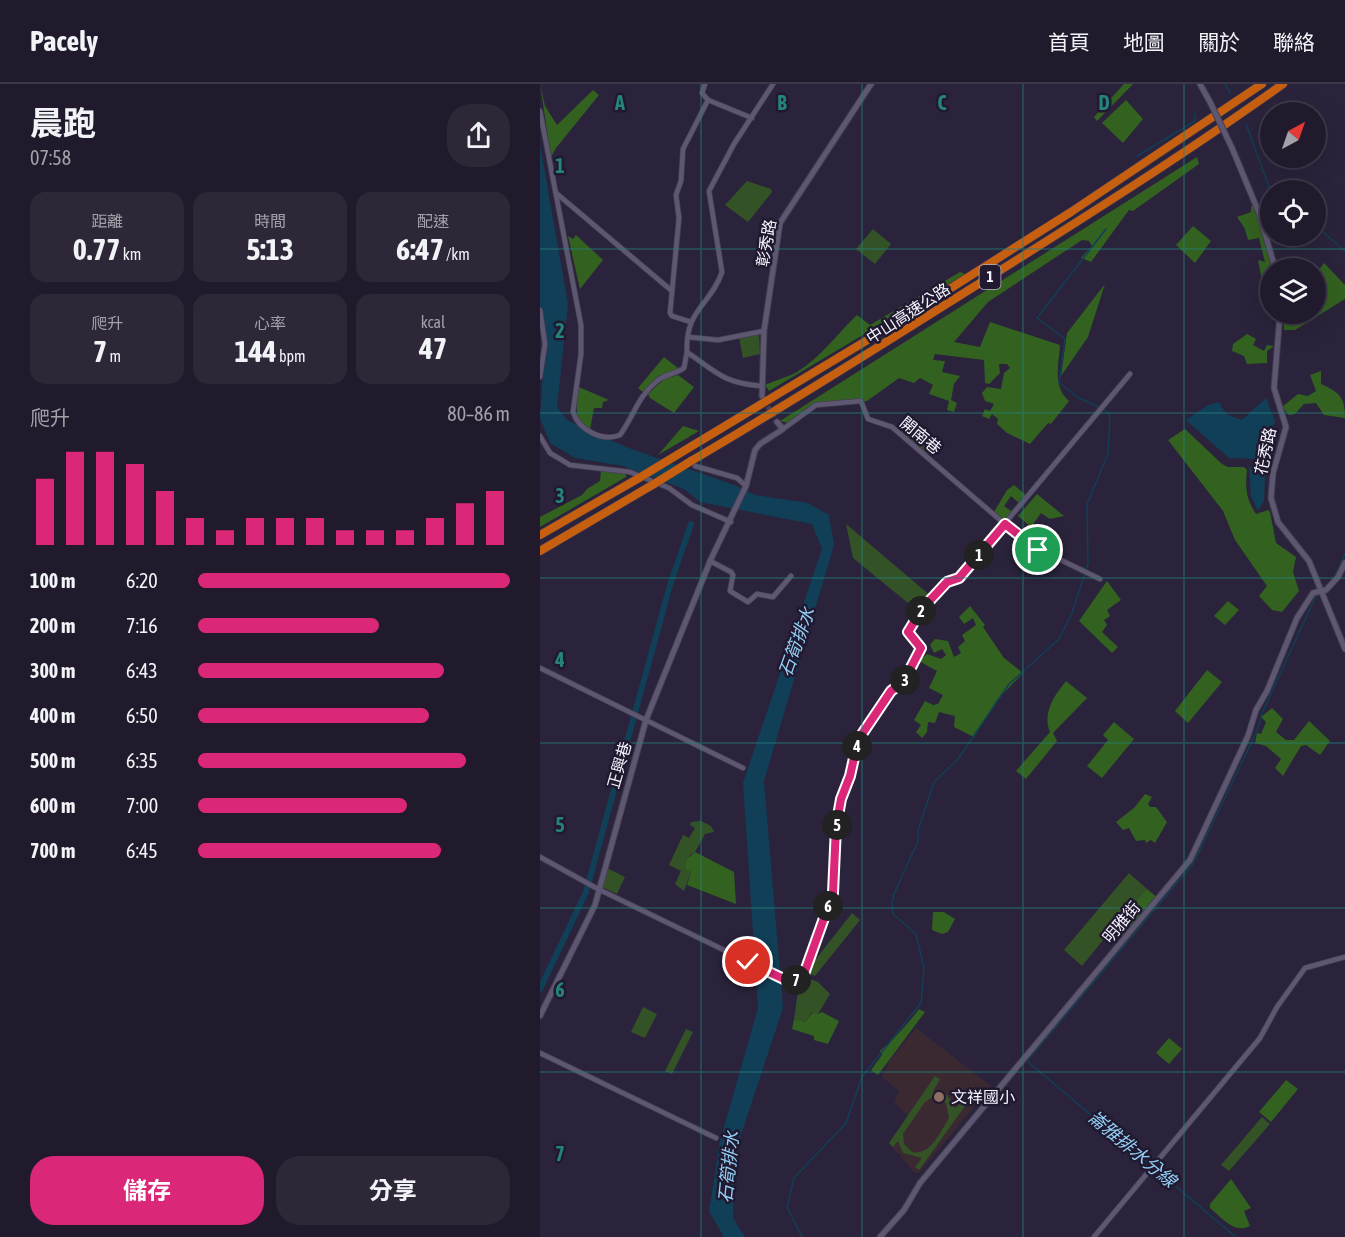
<!DOCTYPE html>
<html lang="zh-TW">
<meta charset="utf-8">
<style>
:root{--surface:#201a2c;--page:#2d2738;--text:#f1f3f6;--muted:#a2a1a9;--line:#3d3848;--accent:#db2777}
body{margin:0;font-family:"Asap Condensed","Noto Sans TC",sans-serif;background:var(--page);color:var(--text);height:100vh;display:flex;flex-direction:column;font-size:22px;white-space:nowrap}
*{box-sizing:border-box;margin:0}
p{font-size:20px;color:var(--muted)}
.icon{flex:none;width:33px;height:33px;fill:none;stroke:currentColor;stroke-width:2;stroke-linecap:round;stroke-linejoin:round}
.map{position:relative;flex:1;overflow:hidden}
.side{display:flex;flex-direction:column;background:var(--surface);width:540px}
.side>*{flex:none}
.needle{width:39px;rotate:40deg}
.controls{position:absolute;left:720px;top:18px;display:grid;gap:12px}
.controls a{display:grid;place-items:center;width:66px;height:66px;border-radius:50%;background:var(--surface);box-shadow:0 6px 24px #0002,0 0 0 2px var(--line);font-size:30px}
.pin{position:absolute;display:grid;place-items:center;width:51px;height:51px;color:#fff;margin:-26px;border:3px solid #fff;border-radius:50%;box-shadow:0 2px 6px #0007}
.km{position:absolute;width:30px;height:30px;margin:-15px;border-radius:50%;background:#222;color:#fff;font-size:16px;line-height:30px;text-align:center}
.round{display:grid;place-items:center;flex:none;width:63px;height:63px;border-radius:24px;background:var(--page)}
.summary{display:flex;align-items:center;justify-content:space-between;height:102px;padding:0 30px}
h1{font-size:33px;font-weight:700;line-height:45px}
.metrics{display:grid;grid-template-columns:repeat(3,1fr);gap:9px;height:102px;padding:6px 30px}
.metrics div{display:grid;align-content:center;border-radius:15px;background:var(--page);text-align:center}
.metrics b{font-size:30px;font-weight:700}
.metrics small{font-size:16px;font-weight:400}
.metrics p{font-size:16px}
.chart{height:168px;padding:12px 30px}
.chart p{display:flex;justify-content:space-between}
.chart svg{width:100%;height:108px;margin-top:6px;stroke:var(--accent);stroke-width:6}
.primary-button{display:flex;gap:12px;margin-top:auto;padding:12px 30px}
.primary-button a{flex:1;height:69px;border-radius:24px;background:var(--accent);color:#fff;font-size:24px;font-weight:700;line-height:69px;text-align:center}
.primary-button a+a{background:var(--page);color:var(--text)}
ul{padding:0 30px;list-style:none;font-size:20px}
li{display:grid;grid-template-columns:96px 72px 1fr;align-items:center;height:45px}
li i{height:15px;border-radius:8px;background:var(--accent)}
header{display:flex;align-items:center;gap:36px;box-sizing:border-box;height:84px;padding:0 30px;background:var(--surface);border-bottom:2px solid var(--line)}
header strong{font-size:28px}
nav{display:flex;gap:33px;margin-inline-start:auto;font-size:21px}
main{display:flex;flex:1;min-height:0}
.map>svg:first-child{display:block}
.education{fill:#3b2931}
.green{fill:#335327;fill-rule:evenodd}
.forest{fill:#336120}
.water{fill:#113f57}
.lines{fill:none;stroke-linecap:round;stroke-linejoin:round}
.stream{stroke:#113f57;stroke-width:1.5}
.canal{stroke:#113f57;stroke-width:6}
.tertiary-tunnel{stroke:#484258;stroke-width:5;stroke-dasharray:5 2.5;stroke-linecap:butt}
.minor-casing{stroke:#453f51;stroke-width:6}
.tertiary-casing{stroke:#453f51;stroke-width:7}
.motorway-casing{stroke:#453f51;stroke-width:9}
.minor{stroke:#5e5772;stroke-width:4.5}
.tertiary{stroke:#5e5772;stroke-width:5}
.motorway{stroke:#c65f10;stroke-width:8}
.tertiary-bridge-casing{stroke:#453f51;stroke-width:7;stroke-linecap:butt}
.motorway-bridge-casing{stroke:#453f51;stroke-width:9;stroke-linecap:butt}
.tertiary-bridge{stroke:#5e5772;stroke-width:5}
.motorway-bridge{stroke:#c65f10;stroke-width:8}
.route-casing{stroke:#fff;stroke-width:12}
.route{stroke:#db2777;stroke-width:8}
.grid{fill:none;stroke:#26827c;stroke-width:1.5;stroke-opacity:0.55}
.education-dot{fill:#8d6e63;stroke:#201930;stroke-width:2}
.labels{text-anchor:middle;stroke-width:5;stroke-linejoin:round;paint-order:stroke}
.shield{fill:#201930;stroke:#b5b2c0;stroke-width:1.5}
.shield-label{font-size:15px;font-weight:bold;fill:#f5f3fd}
.street-label{font-size:16px;fill:#f5f3fd;stroke:#201930}
.poi-label{font-size:16px;fill:#f5f3fd;stroke:#201930;text-anchor:start}
.water-label{font-size:18px;font-style:italic;fill:#93d0f6;stroke:#201930}
.grid-label{font-size:20px;text-anchor:middle;font-weight:bold;fill:#26827c;stroke:#201930;stroke-width:5;stroke-linejoin:round;paint-order:stroke}
</style>
<header>
<strong>Pacely</strong>
<nav><a>首頁</a><a>地圖</a><a>關於</a><a>聯絡</a></nav>
</header>
<main>
<section class="side">
<div class="summary"><div><h1>晨跑</h1><p>07:58</p></div><a class="round"><svg class="icon" aria-label="share" viewBox="0 0 24 24"><path d="M12 15V3M7 8l5-5 5 5M5 13v7h14v-7"/></svg></a></div>
<div class="metrics">
<div><p>距離</p><b>0.77<small> km</small></b></div>
<div><p>時間</p><b>5:13</b></div>
<div><p>配速</p><b>6:47<small> /km</small></b></div>
</div>
<div class="metrics">
<div><p>爬升</p><b>7<small> m</small></b></div>
<div><p>心率</p><b>144<small> bpm</small></b></div>
<div><p>kcal</p><b>47</b></div>
</div>
<div class="chart"><p><span>爬升</span>80–86 m</p>
<svg viewBox="0 0 160 44" preserveAspectRatio="none"><path d="M5 44V17M15 44V6M25 44V6M35 44V11M45 44V22M55 44V33M65 44V38M75 44V33M85 44V33M95 44V33M105 44V38M115 44V38M125 44V38M135 44V33M145 44V27M155 44V22"/></svg>
</div>
<ul>
<li><b>100 m</b>6:20<i style="width:100%"></i></li>
<li><b>200 m</b>7:16<i style="width:58%"></i></li>
<li><b>300 m</b>6:43<i style="width:79%"></i></li>
<li><b>400 m</b>6:50<i style="width:74%"></i></li>
<li><b>500 m</b>6:35<i style="width:86%"></i></li>
<li><b>600 m</b>7:00<i style="width:67%"></i></li>
<li><b>700 m</b>6:45<i style="width:78%"></i></li>
</ul>
<div class="primary-button"><a>儲存</a><a>分享</a></div>
</section>
<div class="map">
<svg width="805" height="1153" viewBox="0 0 805 1153">
<rect width="100%" height="100%" fill="#2a233b"/>
<!-- education -->
<path class="education" d="M376,944L451,1002L379,1089L374,1088L349,1059L368,1032L354,1018L359,1007L342,993L350,976Z"/>
<!-- green -->
<g class="green">
<path d="M207,97L231,105L232,108L208,138L185,121Z"/>
<path d="M333,145L351,160L335,180L316,165Z"/>
<path d="M219,250L220,270L203,274L199,253Z"/>
<path d="M363,347L398,357L387,372L361,348Z"/>
<path d="M306,440L392,513L379,528L313,474Z"/>
<path d="M161,737L171,742L174,748L165,750L155,768L149,772L151,788L144,807L135,800L141,787L129,781L143,751L149,754L155,744L150,741L151,738Z"/>
<path d="M67,784L85,793L77,810L62,803Z"/>
<path d="M589,789L607,805L577,840L587,850L584,854L572,845L542,882L524,866Z"/>
<path d="M312,829L320,836L275,892L267,889L272,873L276,875Z"/>
<path d="M264,893L278,898L290,910L278,930L272,928L265,938L254,935L258,907Z"/>
<path d="M103,923L117,930L105,954L91,948Z"/>
<path d="M146,945L153,948L132,990L125,987Z"/>
<path d="M395,992L400,995L393,1007L407,1011L415,1024L421,1019L425,1022L379,1086L375,1083L382,1074L363,1069L358,1057L353,1063L349,1059ZM391,1014H398L406,1019L409,1034C400,1048 391,1072 372,1068L364,1060L363,1050L385,1018Z"/>
<path d="M722,1033L730,1040L689,1087L681,1081Z"/>
</g>
<!-- forest -->
<g class="forest">
<path d="M0,0L5,22L17,41L53,6L59,11L16,64L11,73Z"/>
<path d="M584,0H593L557,37L554,33Z"/>
<path d="M586,16L603,35L583,59L562,39Z"/>
<path d="M657,73L659,80L593,127L589,126L551,178L541,174L552,162L549,157L542,156L448,218L414,258L440,263L450,238L520,261C519,280 512,302 529,317L511,340L508,339L490,360L467,349L457,340L458,335L452,330L449,335L442,332L445,325L450,327L454,320L445,317L442,309L447,303L461,305L464,289L470,284L467,280H459L460,289L449,300L445,299L444,276L395,270L393,276L405,277L402,288L420,292L414,300L411,316L417,319L414,328L407,326L409,317L389,310L393,301L380,294L374,299L359,294L327,317L275,322L248,339L240,337Z"/>
<path d="M711,122L715,123L733,184H730V222L726,216L718,176L725,178L719,154L708,156L705,145L697,133L711,128Z"/>
<path d="M653,142L671,157L655,179L636,161Z"/>
<path d="M36,151L63,176L40,205L28,152L33,155Z"/>
<path d="M784,179L805,201V215L755,246H744V230H776V190Z"/>
<path d="M420,188L425,190L229,307L225,301C236,296 248,293 257,288C281,273 297,250 317,231L330,241Z"/>
<path d="M565,200L548,253L521,292L527,249Z"/>
<path d="M707,250L716,255L713,261L724,267L727,261L734,262L727,267V279L707,280L704,272L692,267L693,260Z"/>
<path d="M124,273L139,285L119,292L103,308L98,304Z"/>
<path d="M781,287V300C800,308 805,314 805,334L784,331L776,319L764,320L755,330L749,331L742,323L758,310L768,312L776,307L770,291Z"/>
<path d="M138,291L154,303L134,329L110,314L108,310L124,295Z"/>
<path d="M39,303L69,316L63,318L62,324H54L50,346C32,337 37,320 39,303Z"/>
<path d="M143,342L159,347L118,371Z"/>
<path d="M645,345L682,380L688,383H704L707,386C705,403 706,415 716,430L728,426L730,428L736,459L756,473L753,488L759,507L742,528L732,526L719,512L727,502L695,456L683,427L628,356Z"/>
<path d="M61,387L86,389V393L0,443V433L42,411L47,405L60,397Z"/>
<path d="M474,401L488,413L481,421L471,412L464,422L471,427L476,422L479,424L465,437L454,428L467,406Z"/>
<path d="M497,410L524,432L510,435L501,429L491,443L478,432Z"/>
<path d="M567,497L581,516L567,526L570,532L564,536L567,541L562,548L578,563L572,569L539,537Z"/>
<path d="M688,517L699,526L685,541L674,532Z"/>
<path d="M430,522L445,541L443,543L464,574L483,589L457,616L434,653L414,643L415,632L399,628L395,639L388,638L387,648L382,654L376,648L381,641L374,636L385,617L393,621L398,620L403,611L389,604L397,587L379,577L387,570L401,575L406,571L402,565L394,569L390,561L395,555L408,557L414,573L421,569L418,563L425,557L422,551L436,541L433,534L424,540L419,533Z"/>
<path d="M667,586L682,598L648,639L635,627Z"/>
<path d="M526,597L547,614L513,649L517,657L486,695L476,687L510,648C502,629 514,612 526,597Z"/>
<path d="M732,624L743,635L736,648L746,656H754L769,637L790,657L780,671L766,661L761,662L743,692L735,684L741,675L726,662L715,659L717,649L721,650L726,638L721,633Z"/>
<path d="M574,638L594,655L562,694L547,682L568,656L563,651Z"/>
<path d="M605,710L612,713L608,720L610,723H616L627,738L615,759L611,756L606,759L605,756L596,757L589,744L583,746L576,738L594,724Z"/>
<path d="M155,768L194,788L196,820L147,801L151,788L145,784L147,775Z"/>
<path d="M607,805L618,814L587,850L576,840Z"/>
<path d="M393,828H404L415,835L408,848L402,850L392,846Z"/>
<path d="M379,925L385,928L338,991L331,986L342,971L340,967C355,954 367,941 379,925Z"/>
<path d="M273,928L278,930L282,928L299,937L288,960L274,956V952L252,945L254,935L265,938Z"/>
<path d="M629,954L642,965L629,980L616,969Z"/>
<path d="M746,996L758,1005L731,1038L719,1028Z"/>
<path d="M691,1095L711,1124L704,1127L710,1142C694,1150 682,1134 670,1124V1120Z"/>
</g>
<!-- water -->
<g class="water">
<path d="M0,61L28,220L17,323L27,336L86,363L197,402L215,411L268,419L289,431L294,461L224,697L243,924L195,1069L193,1134L205,1153H184L169,1127L180,1057L218,924L203,699L282,465L272,440L160,418L144,405L83,382L35,374L10,359L0,335L5,255L0,224Z"/>
<path d="M726,314L735,337L717,375L689,374L646,336L668,321L679,318L686,330L702,336Z"/>
<path d="M717,379L725,392L724,417L718,427L711,412L709,384Z"/>
</g>
<g class="lines">
<!-- stream -->
<g class="stream">
<path d="M685,0L691,10"/>
<path d="M706,40L729,103L733,106"/>
<path d="M597,72L655,37V30"/>
<path d="M776,142L805,167"/>
<path d="M559,323L537,313L519,298L525,255L497,234L566,145"/>
<path d="M794,494L805,470"/>
<path d="M262,1153L247,1123L254,1094L306,1039L322,993L381,919L384,884L376,850L353,830L352,820L354,810L378,757V747L394,698L418,675L469,600L519,555L532,529L548,480L547,420L568,370L570,331L564,325"/>
<path d="M696,1153L487,977L653,780L717,647L723,627L776,512"/>
</g>
<!-- canal -->
<path class="canal" d="M0,905L46,808L130,501L151,440"/>
<!-- tertiary-tunnel -->
<path class="tertiary-tunnel" d="M224,316L237,338"/>
<!-- minor casing -->
<g class="minor-casing">
<g id="minor">
<path d="M168,16L212,34"/>
<path d="M0,27L41,241V270L33,328C39,346 62,358 80,351C94,332 97,313 118,296C126,290 136,290 144,284L147,268"/>
<path d="M16,109L132,207"/>
<path d="M0,226L5,260L0,293"/>
<path d="M151,238L132,232L130,229L139,134L136,111L141,97L143,65L168,16L162,9L165,0"/>
<path d="M148,253L178,256L224,247"/>
<path d="M221,302C184,299 177,289 147,268C145,225 171,221 182,188L169,107L194,60L233,0"/>
<path d="M243,345L276,321L321,317L328,335L352,343L488,460L560,495"/>
<path d="M0,352L10,369L30,381L90,388L129,404L152,421L191,438"/>
<path d="M155,382L197,394L206,402"/>
<path d="M170,477L191,488L193,491L190,507L208,518L217,510L233,513L251,492"/>
<path d="M0,584L203,684"/>
<path d="M0,773L58,805L250,898L261,894L293,809L296,743L301,715L310,692L318,656L351,607L364,597L381,564L368,548L382,525L407,498L419,494L590,290"/>
<path d="M0,969L176,1054"/>
<path d="M554,1153L720,954L737,923L765,884L805,873"/>
</g>
</g>
<!-- tertiary casing -->
<g class="tertiary-casing">
<g id="tertiary">
<path d="M660,0L670,18"/>
<path d="M692,64L719,129L735,184"/>
<path d="M740,230L734,304L746,343L733,389L731,414L738,438L769,477L805,565"/>
<path d="M222,312L224,247L240,139L331,0"/>
<path d="M0,932L55,821L106,636L171,475L206,402L215,366L220,360L243,345L237,338"/>
<path d="M340,1153L364,1126L380,1099L650,776L708,652L716,626L727,607L757,534L773,509L786,506L798,493L805,479"/>
</g>
</g>
<!-- motorway casing -->
<g class="motorway-casing">
<g id="motorway">
<path d="M137,371L359,237L531,128L722,0"/>
<path d="M151,377C249,320 344,259 440,199C542,135 645,70 743,0"/>
<path d="M0,451L99,394"/>
<path d="M0,467L114,400"/>
</g>
</g>
<!-- minor -->
<use href="#minor" class="minor"/>
<!-- tertiary -->
<use href="#tertiary" class="tertiary"/>
<!-- motorway -->
<use href="#motorway" class="motorway"/>
<!-- tertiary-bridge casing -->
<g class="tertiary-bridge-casing">
<path id="tertiary-bridge" d="M670,18L692,64"/>
</g>
<!-- motorway-bridge casing -->
<g class="motorway-bridge-casing">
<g id="motorway-bridge">
<path d="M99,394L137,371"/>
<path d="M114,400L151,377"/>
</g>
</g>
<!-- tertiary-bridge -->
<use href="#tertiary-bridge" class="tertiary-bridge"/>
<!-- motorway-bridge -->
<use href="#motorway-bridge" class="motorway-bridge"/>
</g>
<g class="lines">
<!-- route casing -->
<g class="route-casing">
<path id="route" d="M208,878L250,898L264,890L293,809L296,743L301,715L310,692L318,656L351,607L364,597L381,564L368,548L382,525L407,498L419,494L465,440L498,466"/>
</g>
<!-- route -->
<use href="#route" class="route"/>
</g>
<!-- grid -->
<path class="grid" d="M161,0V1153M322,0V1153M483,0V1153M644,0V1153M0,165H805M0,329H805M0,494H805M0,659H805M0,824H805M0,988H805"/>
<!-- markers -->
<circle class="education-dot" cx="399" cy="1013" r="6"/>
<g class="labels">
<!-- shield labels -->
<rect class="shield" x="439.5" y="181" width="21" height="24" rx="4.5"/>
<g class="shield-label">
<text x="450" y="198">1</text>
</g>
<!-- street labels -->
<g class="street-label">
<text transform="translate(226 159) rotate(-80)" y="6">彰秀路</text>
<text transform="translate(368 229) rotate(-33)" y="6">中山高速公路</text>
<text transform="translate(381 351) rotate(40)" y="6">開南巷</text>
<text transform="translate(725 367) rotate(-78)" y="6">花秀路</text>
<text transform="translate(79 681) rotate(-74)" y="6">正興巷</text>
<text transform="translate(581 838) rotate(-50)" y="6">明雅街</text>
</g>
<!-- poi labels -->
<g class="poi-label">
<text x="411" y="1019">文祥國小</text>
</g>
<!-- water labels -->
<g class="water-label">
<text transform="translate(257 558) rotate(-70)" y="6">石筍排水</text>
<text transform="translate(592 1065) rotate(40)" y="6">崙雅排水分線</text>
<text transform="translate(189 1083) rotate(-84)" y="6">石筍排水</text>
</g>
</g>
<g class="grid-label">
<text x="80" y="26">A</text>
<text x="242" y="26">B</text>
<text x="402" y="26">C</text>
<text x="564" y="26">D</text>
<text x="20" y="89">1</text>
<text x="20" y="254">2</text>
<text x="20" y="419">3</text>
<text x="20" y="583">4</text>
<text x="20" y="748">5</text>
<text x="20" y="913">6</text>
<text x="20" y="1077">7</text>
</g>
</svg>
<div class="controls">
<a><svg class="needle" viewBox="-14 -14 28 28"><path d="M0-13l5 13h-10z" fill="#e53935"/><path d="M0 13l5-13h-10z" fill="#a2a1a9"/></svg></a>
<a><svg class="icon" aria-label="locate" viewBox="0 0 24 24"><circle cx="12" cy="12" r="6"/><path d="M12 2v4M12 18v4M2 12h4M18 12h4"/></svg></a>
<a><svg class="icon" aria-label="layers" viewBox="0 0 24 24"><path d="M12 4l9 5-9 5-9-5zM3 14l9 5 9-5"/></svg></a>
</div>
<div class="pin" style="left:498px;top:466px;background:#1e9e55"><svg class="icon" aria-label="arrive" viewBox="0 0 24 24"><path d="M6 21V4h12l-3 4 3 4H6"/></svg></div>
<div class="pin" style="left:208px;top:878px;background:#d93025"><svg class="icon" aria-label="check" viewBox="0 0 24 24"><path d="M5 12l5 5 9-10"/></svg></div>
<b class="km" style="left:439px;top:471px">1</b>
<b class="km" style="left:381px;top:527px">2</b>
<b class="km" style="left:365px;top:596px">3</b>
<b class="km" style="left:317px;top:662px">4</b>
<b class="km" style="left:297px;top:741px">5</b>
<b class="km" style="left:288px;top:822px">6</b>
<b class="km" style="left:256px;top:896px">7</b>
</div>
</main>
